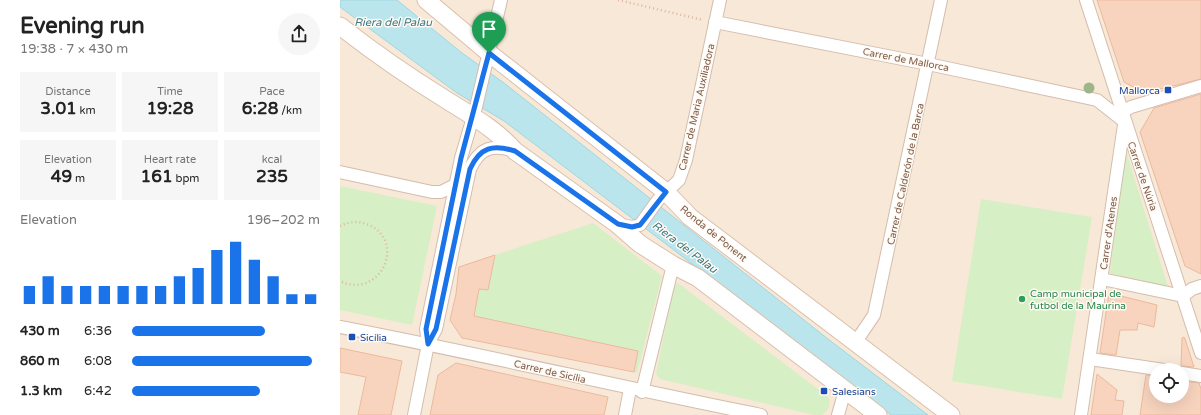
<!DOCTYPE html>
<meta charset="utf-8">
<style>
:root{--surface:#fff;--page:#f6f6f6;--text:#222;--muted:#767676;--accent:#1a73e8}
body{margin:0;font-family:"Varela Round",sans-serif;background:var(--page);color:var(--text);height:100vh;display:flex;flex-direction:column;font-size:15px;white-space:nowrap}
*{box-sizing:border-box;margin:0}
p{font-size:13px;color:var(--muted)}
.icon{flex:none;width:22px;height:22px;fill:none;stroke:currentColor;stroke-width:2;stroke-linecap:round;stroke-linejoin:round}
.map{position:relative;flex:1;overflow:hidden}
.panel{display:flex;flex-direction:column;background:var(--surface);width:340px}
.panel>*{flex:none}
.buttons{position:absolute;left:809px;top:363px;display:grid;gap:8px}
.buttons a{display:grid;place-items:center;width:40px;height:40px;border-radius:50%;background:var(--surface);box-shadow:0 4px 16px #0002;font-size:20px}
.pin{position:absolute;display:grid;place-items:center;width:34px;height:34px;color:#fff;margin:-41px -17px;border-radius:50% 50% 50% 0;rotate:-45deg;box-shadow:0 0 4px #0007}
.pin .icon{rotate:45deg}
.round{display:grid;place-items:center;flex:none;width:42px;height:42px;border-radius:21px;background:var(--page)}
.headline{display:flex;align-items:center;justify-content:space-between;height:68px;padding:0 20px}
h1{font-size:22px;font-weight:700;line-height:30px}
.metrics{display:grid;grid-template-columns:repeat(3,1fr);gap:6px;height:68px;padding:4px 20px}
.metrics div{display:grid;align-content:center;border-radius:0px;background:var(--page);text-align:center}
.metrics b{font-size:17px;font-weight:700}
.metrics small{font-size:11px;font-weight:400}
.metrics p{font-size:11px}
.chart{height:112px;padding:8px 20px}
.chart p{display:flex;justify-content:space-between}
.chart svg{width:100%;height:72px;margin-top:4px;stroke:var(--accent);stroke-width:6}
ul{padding:0 20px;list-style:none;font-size:13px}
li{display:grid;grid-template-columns:64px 48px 1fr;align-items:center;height:30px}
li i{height:10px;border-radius:5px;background:var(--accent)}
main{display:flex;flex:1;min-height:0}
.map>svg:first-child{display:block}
.residential{fill:#f8e8d7;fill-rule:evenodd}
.green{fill:#d7efc5}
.water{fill:#bbe5ec;stroke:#9fd6df}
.building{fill:#f8d4be;stroke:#ecb99c}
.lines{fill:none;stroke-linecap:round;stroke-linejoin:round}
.street-casing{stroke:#d4bdad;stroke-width:14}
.secondary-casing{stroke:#d9c0ac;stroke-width:19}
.path{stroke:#deb7a0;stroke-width:2.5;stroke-dasharray:1 3;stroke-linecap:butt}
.street{stroke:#fff;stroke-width:12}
.secondary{stroke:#fff;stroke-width:17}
.tree{fill:#9fb58a}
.route-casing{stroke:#fff;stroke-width:8}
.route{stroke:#1a73e8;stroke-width:5}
.transit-dot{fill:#1a4fb4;stroke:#fffaf3;stroke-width:1.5}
.leisure-dot{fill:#2e9e5b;stroke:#fffaf3;stroke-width:1.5}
.labels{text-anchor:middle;stroke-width:3;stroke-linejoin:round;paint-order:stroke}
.street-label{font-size:10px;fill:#7e5b48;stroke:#fffaf3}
.transit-label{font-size:10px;fill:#164399;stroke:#fffaf3;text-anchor:start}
.leisure-label{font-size:10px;fill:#27864d;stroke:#fffaf3;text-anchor:start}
.water-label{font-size:11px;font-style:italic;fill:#3a7984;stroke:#fffaf3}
</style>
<main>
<section class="panel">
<div class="headline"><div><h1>Evening run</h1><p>19:38 · 7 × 430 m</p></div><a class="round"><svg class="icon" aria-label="share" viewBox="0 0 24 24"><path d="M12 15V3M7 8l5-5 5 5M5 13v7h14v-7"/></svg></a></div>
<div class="metrics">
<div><p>Distance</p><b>3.01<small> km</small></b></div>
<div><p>Time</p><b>19:28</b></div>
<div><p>Pace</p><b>6:28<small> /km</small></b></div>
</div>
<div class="metrics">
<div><p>Elevation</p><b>49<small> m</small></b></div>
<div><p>Heart rate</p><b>161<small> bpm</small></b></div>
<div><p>kcal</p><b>235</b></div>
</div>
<div class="chart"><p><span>Elevation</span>196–202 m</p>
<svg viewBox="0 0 160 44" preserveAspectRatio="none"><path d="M5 44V33M15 44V27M25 44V33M35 44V33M45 44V33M55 44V33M65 44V33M75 44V33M85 44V27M95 44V22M105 44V11M115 44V6M125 44V17M135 44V27M145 44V38M155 44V38"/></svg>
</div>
<ul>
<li><b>430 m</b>6:36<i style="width:71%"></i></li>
<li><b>860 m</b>6:08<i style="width:96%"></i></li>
<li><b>1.3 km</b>6:42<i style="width:68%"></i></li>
</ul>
</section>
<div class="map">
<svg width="861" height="415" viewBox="0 0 861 415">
<rect width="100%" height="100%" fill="#fff6ea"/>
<!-- residential -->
<g class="residential">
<path d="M57,0H861V415H588L488,339L164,83L122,53ZM816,370H842V396H816Z"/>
<path d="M0,7L117,93L164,121L551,415H0Z"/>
</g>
<!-- green -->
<g class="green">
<path d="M784,145L828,287L770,273Z"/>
<path d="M0,186L97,206L72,325L0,310Z"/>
<path d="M641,199L752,217L722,399L612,381Z"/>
<path d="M253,223L322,276L297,373L294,372L298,351L134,316L115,301L117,285L148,290L155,255Z"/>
<path d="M338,283L488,397C492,404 488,411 482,415H474L320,379L316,374L334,285Z"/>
</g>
<!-- water -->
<path class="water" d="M0,0H57L122,53L164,83L488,339L588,415H551L164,121L117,93L0,7Z"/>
<!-- building -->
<g class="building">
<path d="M757,0H861V79L804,93L784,82Z"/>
<path d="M861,94V274L845,266L800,132L814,108Z"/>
<path d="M155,255L148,290L139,289L134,316L298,351L294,372L122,338L110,320L116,294L119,267Z"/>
<path d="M769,293L817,305L814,327L798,323L797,330H780L776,355L760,353Z"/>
<path d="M844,337L845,339L854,367L841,366L842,338Z"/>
<path d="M0,348L62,361L51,415H18L26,377L0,372Z"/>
<path d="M116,363L268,397L264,415H90L98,375Z"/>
<path d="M757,374L777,390L775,400L784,401L782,415H751Z"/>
<path d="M806,375L816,376V396H842V381L859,383L861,389V415H800Z"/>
</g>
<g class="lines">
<!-- street casing -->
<g class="street-casing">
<g id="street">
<path d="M746,0L861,353"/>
<path d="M375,22L588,64L757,100L785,122"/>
<path d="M782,112L791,107L861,86"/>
<path d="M0,172L92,192H101L115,185"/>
<path d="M277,224L292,227L300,225L318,200L339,180L346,160L380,0"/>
<path d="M762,279L843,296L852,289L861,286"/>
<path d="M0,327C141,354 280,387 421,415"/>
<path d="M515,343L534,315L601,0"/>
<path d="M88,344L86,329L121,158L136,107L161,0"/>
<path d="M750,359L824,370"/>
<path d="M842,373L861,376"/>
<path d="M302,392L333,265"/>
<path d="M74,415L88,344L96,329L130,169C140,147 153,144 175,151"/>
<path d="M285,415L290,389"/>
<path d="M498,415L505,390"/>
<path d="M741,415L784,125"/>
</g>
</g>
<!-- secondary casing -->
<g class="secondary-casing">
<g id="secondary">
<path d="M86,0L149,53L326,192L350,217L611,415"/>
<path d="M0,26C33,52 69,77 105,99C130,115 155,128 175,151L277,224L300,244L333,265L358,278L538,415"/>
</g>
</g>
<!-- path -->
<g class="path">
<path d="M278,0L363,20"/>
<path d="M0,226C10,221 19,221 29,225C67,242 40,300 0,281"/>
</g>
<!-- street -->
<use href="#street" class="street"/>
<!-- secondary -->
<use href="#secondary" class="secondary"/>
</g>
<!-- trees -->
<circle class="tree" cx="749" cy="88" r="5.5"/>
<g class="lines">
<!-- route casing -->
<g class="route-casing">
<path id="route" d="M149,53L326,192L300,225L292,227L278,224L175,151C153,144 140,147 130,169L96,329L88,344L86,329L121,158Z"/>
</g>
<!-- route -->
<use href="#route" class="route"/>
</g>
<!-- markers -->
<g class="transit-dot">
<rect x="824" y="86" width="8" height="8" rx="2"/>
<rect x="8" y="333" width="8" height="8" rx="2"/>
<rect x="480" y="387" width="8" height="8" rx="2"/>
</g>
<circle class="leisure-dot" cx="682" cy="299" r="4"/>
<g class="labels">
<!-- street labels -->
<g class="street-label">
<text transform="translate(566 59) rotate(11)" y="4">Carrer de Mallorca</text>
<text transform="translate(356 107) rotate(-77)" y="4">Carrer de Maria Auxiliadora</text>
<text transform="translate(565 174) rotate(-78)" y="4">Carrer de Calderón de la Barca</text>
<text transform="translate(803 176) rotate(71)" y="4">Carrer de Núria</text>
<text transform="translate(374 233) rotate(39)" y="4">Ronda de Ponent</text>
<text transform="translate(768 233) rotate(-82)" y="4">Carrer d'Atenes</text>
<text transform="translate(210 371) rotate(13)" y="4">Carrer de Sicília</text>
</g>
<!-- transit labels -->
<g class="transit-label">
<text x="820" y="94" text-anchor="end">Mallorca</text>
<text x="20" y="341">Sicília</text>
<text x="492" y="395">Salesians</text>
</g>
<!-- leisure labels -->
<g class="leisure-label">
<text x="690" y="297">Camp municipal de<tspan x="690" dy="12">futbol de la Maurina</tspan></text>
</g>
<!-- water labels -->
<g class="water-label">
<text x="53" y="26">Riera del Palau</text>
<text transform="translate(345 247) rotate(37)" y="4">Riera del Palau</text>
</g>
</g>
</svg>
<div class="buttons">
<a><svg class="icon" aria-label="locate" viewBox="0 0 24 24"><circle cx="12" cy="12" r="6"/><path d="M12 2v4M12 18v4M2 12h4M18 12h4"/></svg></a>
</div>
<div class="pin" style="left:149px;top:53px;background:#1e9e55"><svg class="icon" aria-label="arrive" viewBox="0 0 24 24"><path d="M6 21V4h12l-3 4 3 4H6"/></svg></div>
</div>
</main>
